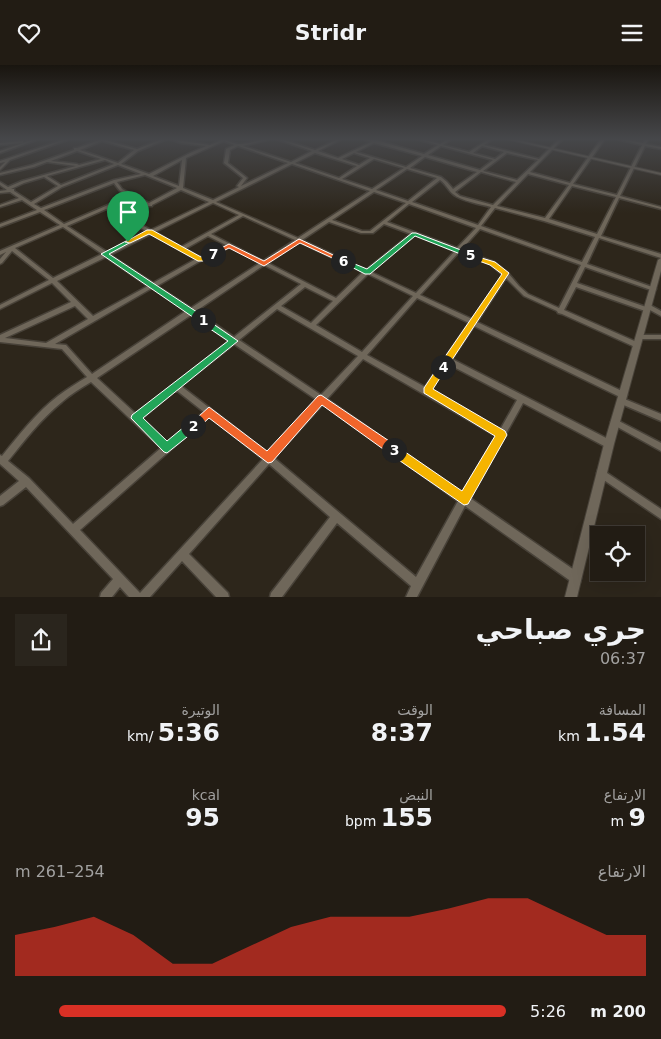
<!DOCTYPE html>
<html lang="ar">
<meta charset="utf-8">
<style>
:root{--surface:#221c14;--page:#2a251d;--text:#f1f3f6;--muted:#a2a1a0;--line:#3f3a34;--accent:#d93025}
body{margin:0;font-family:"DejaVu Sans",Cairo,sans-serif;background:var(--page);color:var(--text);direction:rtl;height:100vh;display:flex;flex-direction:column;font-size:19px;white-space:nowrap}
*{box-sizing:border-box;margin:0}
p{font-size:16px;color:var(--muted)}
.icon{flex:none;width:28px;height:28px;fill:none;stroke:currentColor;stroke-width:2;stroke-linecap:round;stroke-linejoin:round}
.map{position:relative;height:532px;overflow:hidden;direction:ltr}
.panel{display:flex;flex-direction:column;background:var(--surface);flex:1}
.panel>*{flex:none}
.tools{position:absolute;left:590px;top:461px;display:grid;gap:10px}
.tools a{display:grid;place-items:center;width:55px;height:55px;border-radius:0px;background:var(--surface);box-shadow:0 5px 20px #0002,0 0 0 1px var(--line);font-size:25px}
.pin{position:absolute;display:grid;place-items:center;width:42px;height:42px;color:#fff;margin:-51px -21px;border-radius:50% 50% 50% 0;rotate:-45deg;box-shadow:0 0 5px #0007}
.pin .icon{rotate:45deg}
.km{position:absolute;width:25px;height:25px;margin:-12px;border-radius:50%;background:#222;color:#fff;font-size:14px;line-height:25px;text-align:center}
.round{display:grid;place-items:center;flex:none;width:52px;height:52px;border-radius:0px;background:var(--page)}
.head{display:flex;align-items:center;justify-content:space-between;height:85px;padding:0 15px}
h1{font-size:28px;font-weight:800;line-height:38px}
.metrics{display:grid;grid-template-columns:repeat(3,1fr);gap:8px;height:85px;padding:5px 15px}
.metrics div{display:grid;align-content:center}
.metrics b{font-size:25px;font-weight:800}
.metrics small{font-size:14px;font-weight:400}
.metrics p{font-size:14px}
.chart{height:140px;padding:10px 15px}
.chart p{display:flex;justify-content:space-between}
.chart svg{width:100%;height:90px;margin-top:5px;fill:var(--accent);opacity:.7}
ul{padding:0 15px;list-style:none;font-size:16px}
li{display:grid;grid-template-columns:80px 60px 1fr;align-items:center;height:38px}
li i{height:12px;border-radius:6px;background:var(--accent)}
header{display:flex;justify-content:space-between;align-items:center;height:65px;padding:0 15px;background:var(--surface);font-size:22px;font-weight:800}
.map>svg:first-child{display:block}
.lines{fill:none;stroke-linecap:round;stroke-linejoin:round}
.minor-casing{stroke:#484239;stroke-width:3}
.tertiary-casing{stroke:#484239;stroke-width:2}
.minor{fill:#6f675a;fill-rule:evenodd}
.tertiary{fill:#6f675a;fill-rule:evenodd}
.split-1{fill:#22a559;stroke:#fff}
.split-2{fill:#22a559;stroke:#fff}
.split-3{fill:#f0652b;stroke:#fff}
.split-4{fill:#f5b400;stroke:#fff}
.split-5{fill:#f5b400;stroke:#fff}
.split-6{fill:#22a559;stroke:#fff}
.split-7{fill:#f0652b;stroke:#fff}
.split-8{fill:#f5b400;stroke:#fff}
</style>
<header><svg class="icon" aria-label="menu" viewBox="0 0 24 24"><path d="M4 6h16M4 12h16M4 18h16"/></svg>Stridr<svg class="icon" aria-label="heart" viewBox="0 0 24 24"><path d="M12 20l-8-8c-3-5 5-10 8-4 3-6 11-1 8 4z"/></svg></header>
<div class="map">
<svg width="661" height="532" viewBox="0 0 661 532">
<rect width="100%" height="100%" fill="#2d261b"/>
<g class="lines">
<!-- minor casing -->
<g class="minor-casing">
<g id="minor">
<path d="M34,74H39L0,88V86Z"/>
<path d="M65,74H70L10,95L0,105V102L5,97L0,98V96Z"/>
<path d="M102,74H107L105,75L137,84L162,74H167L138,86L121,99L149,109L190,88L206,81L181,78L170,74L210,80L221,75L218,74C226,74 231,78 238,79C247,80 260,74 271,74L243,81L291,97L312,86L276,74H281L315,85L338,74H342L318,86L338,93L371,77L363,74L376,75L424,89L438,80L416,74H421L440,79L448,74H452L443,80L469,87L489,74H493L484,80L539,94L559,74H563L530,107L570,118L601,74H605L573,119L617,130L642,80L616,74H622L643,78L645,74H649L646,79L661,82V84L645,81L620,131L661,142V144L619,133L601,171L661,189V193L599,173L587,199L655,223L656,224L653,226L651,225L585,202L577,218L646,242L645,241L646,240H650L661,246V251L650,245L649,246H645L576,222L564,245L639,278L640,280L639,282H635L562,249L558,248L557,246L524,231L506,213L477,257L626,328L627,330L626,332L623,333L620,332L474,261L452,294L612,376L613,379L612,382L609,383L606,382L523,338L470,433L580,509L581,513L580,517L576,518L572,517L465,441L417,532H406L411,521L337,458L282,532H270L271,528L330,452L269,399L189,489L228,528L229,532H216L182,496L150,532H129L120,522L112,532H100L101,528L113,514L26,422L3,440L0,441V431L19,416L0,399V390L2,391C19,370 36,348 58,331C67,324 77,318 87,312L62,284L0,277V270L71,237L52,218L0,244V240L49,215L12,186L2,198L0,199V194L6,187L0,190V186L60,160L40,147L0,162V159L37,145L22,135L0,142V140L19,133L10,127L0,128V126L7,125L0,120V117L8,122L22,116L76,101L47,97L34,102L0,110V108L32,100L74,85V83H77ZM102,76L134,85L118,98L80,85ZM224,76L234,80L226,84L224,98L243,113L237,121L239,122L213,135L183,123L186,93ZM374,78L422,91L406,102L356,87ZM238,81L288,98L241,121L247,113L228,98L230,85ZM441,81L493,95L480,105L428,90ZM482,81L504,87L495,94L473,88ZM77,86L101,94L79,100L77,99L51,96ZM315,88L357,101L339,113L295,98ZM354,88L370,93L359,100L342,94ZM507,88L538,95L517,115L483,106ZM425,92L477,107L453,124L447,117L441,112L410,103ZM374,94L404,103L372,124L342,114ZM105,95L114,99L61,120L47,111ZM182,95L179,121L153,111ZM292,99L370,126L298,173L216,137ZM118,100L141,109L114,115L41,143L34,139L62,122ZM407,104L437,113L408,136L376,125ZM481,107L516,117L493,140L460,131L455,127ZM528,109L569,120L545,153L497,141ZM145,110L177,123L149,138L122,124L117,117ZM44,112L58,121L31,137L14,126V124H11L24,118ZM440,115C446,119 448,125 453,129C461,136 480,139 491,142L478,160L412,137ZM114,118L120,126L129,131L64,159L44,145ZM572,121L616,132L597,169L549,154ZM181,125L209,137L151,165L127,152L149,141H152V140ZM374,127L406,138L370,166H362L332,155ZM132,132L146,139L124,150L109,142ZM213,138L239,150L181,182L155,167ZM409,139L476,163L457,183L387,157ZM495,143L544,156L595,172L582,197L481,161ZM106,144L148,167L107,187L67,161ZM243,151L295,175L263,196L211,169ZM329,157L361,168H373L384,159L411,169L366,205L302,175ZM63,162L102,189L53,213L15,183ZM480,164L581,200L559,243L528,229L519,221L508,208L494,197L461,185ZM151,169L196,194L153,218L110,190ZM415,170L455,186L416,228L371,207ZM208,171L226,180L200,192L185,184ZM299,177L363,207L336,233L268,198ZM230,182L260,198L191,243L157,221L202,195ZM459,187L490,199L503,210L472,254L420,230ZM106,192L148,221L93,251L57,216ZM264,200L301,219L234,272L196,246ZM368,209L413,231L362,287L316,260ZM305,222L333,236L311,258L281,241ZM152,223L186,246L92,309L66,280L55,279ZM417,233L469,258L425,322L367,290ZM75,241L88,254L46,278L5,273ZM277,244L358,291L321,330L239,275ZM191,250L229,276L136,349L97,313ZM234,279L317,335L268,388L181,321ZM363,294L496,371L462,428L327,334ZM448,299L517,335L500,365L430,326ZM91,317L161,383L73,459L29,413L8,396C25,375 41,354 62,337C71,329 81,323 91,317ZM176,325L204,347L167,378L141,354ZM323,339L458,436L416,512L274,393ZM209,351L263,394L140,528L80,465Z"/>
<path d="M22,76H23V78L0,80V78Z"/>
<path d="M638,270H661V274H638L637,272Z"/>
<path d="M622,333L661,349V356L619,338L618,336L619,334Z"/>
<path d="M615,354L661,378V386L612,359L611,357L612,355Z"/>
<path d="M601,404L661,444V454L598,411L597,408L598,405Z"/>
</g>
</g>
<!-- tertiary casing -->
<g class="tertiary-casing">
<g id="tertiary">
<path d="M506,74H513L661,108V110Z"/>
<path d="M661,193V206L614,379L577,532H565L604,379L658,195Z"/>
</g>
</g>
<!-- minor -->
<use href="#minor" class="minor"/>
<!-- tertiary -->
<use href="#tertiary" class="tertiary"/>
</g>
<!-- sky -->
<linearGradient id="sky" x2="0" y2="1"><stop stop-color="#19150f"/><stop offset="0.5" stop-color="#46474a"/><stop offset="1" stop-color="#46474a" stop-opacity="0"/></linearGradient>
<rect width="661" height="148" fill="url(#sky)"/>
<!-- split-1 -->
<path class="split-1" d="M126,176L131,177L109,189L206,253V257H200L101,189Z"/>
<!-- split-2 -->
<path class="split-2" d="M203,252L238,276L143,353L167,376L190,357H197V364L167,388L164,387L131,353L132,350L228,276L200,257V253Z"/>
<!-- split-3 -->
<path class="split-3" d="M321,330L398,382L399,385L398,389H390L322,340L272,397L268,398L209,353L197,364H190L188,361L209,342L267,386L318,331Z"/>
<!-- split-4 -->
<path class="split-4" d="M443,298L447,302L433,324L505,366L507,370L468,439L464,440L390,389L389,385L390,382L394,380L398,382L462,426L495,371L424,328V323L440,299Z"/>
<!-- split-5 -->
<path class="split-5" d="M468,189L495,197L509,208L446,304L443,305L438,302L440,299L502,209L490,200L468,192Z"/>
<!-- split-6 -->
<path class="split-6" d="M412,168H416L474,190L468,192L415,171L370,209H365L340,196L345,195L367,204Z"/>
<!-- split-7 -->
<path class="split-7" d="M299,174L346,196L341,197L300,178L264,201L229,183L215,190L210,189L229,179L264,196Z"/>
<!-- split-8 -->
<path class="split-8" d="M147,165H152L201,192L213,187L216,189L203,196H198L149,169L130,178L125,177Z"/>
</svg>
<div class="tools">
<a><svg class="icon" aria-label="locate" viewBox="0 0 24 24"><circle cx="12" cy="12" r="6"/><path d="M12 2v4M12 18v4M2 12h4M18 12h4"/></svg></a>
</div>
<div class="pin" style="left:128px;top:177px;background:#1e9e55"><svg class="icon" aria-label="arrive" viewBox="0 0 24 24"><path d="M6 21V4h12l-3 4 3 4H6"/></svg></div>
<b class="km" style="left:203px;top:255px">1</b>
<b class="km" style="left:193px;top:361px">2</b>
<b class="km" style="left:394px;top:385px">3</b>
<b class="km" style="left:443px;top:302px">4</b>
<b class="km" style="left:470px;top:190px">5</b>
<b class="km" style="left:343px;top:196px">6</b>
<b class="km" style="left:213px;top:189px">7</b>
</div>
<section class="panel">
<div class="head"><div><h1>جري صباحي</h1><p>06:37</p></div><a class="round"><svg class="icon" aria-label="share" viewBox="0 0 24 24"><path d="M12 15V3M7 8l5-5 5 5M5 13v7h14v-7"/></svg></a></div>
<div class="metrics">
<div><p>المسافة</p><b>1.54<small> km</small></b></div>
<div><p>الوقت</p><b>8:37</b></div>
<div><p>الوتيرة</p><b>5:36<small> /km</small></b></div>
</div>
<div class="metrics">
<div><p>الارتفاع</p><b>9<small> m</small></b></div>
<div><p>النبض</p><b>155<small> bpm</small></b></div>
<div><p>kcal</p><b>95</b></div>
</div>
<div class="chart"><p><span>الارتفاع</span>254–261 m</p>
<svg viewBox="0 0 160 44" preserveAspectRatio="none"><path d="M0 44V24L10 20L20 15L30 24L40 38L50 38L60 29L70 20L80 15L90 15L100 15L110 11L120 6L130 6L140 15L150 24L160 24V44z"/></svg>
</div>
<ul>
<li><b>200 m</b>5:26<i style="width:91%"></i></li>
</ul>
</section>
